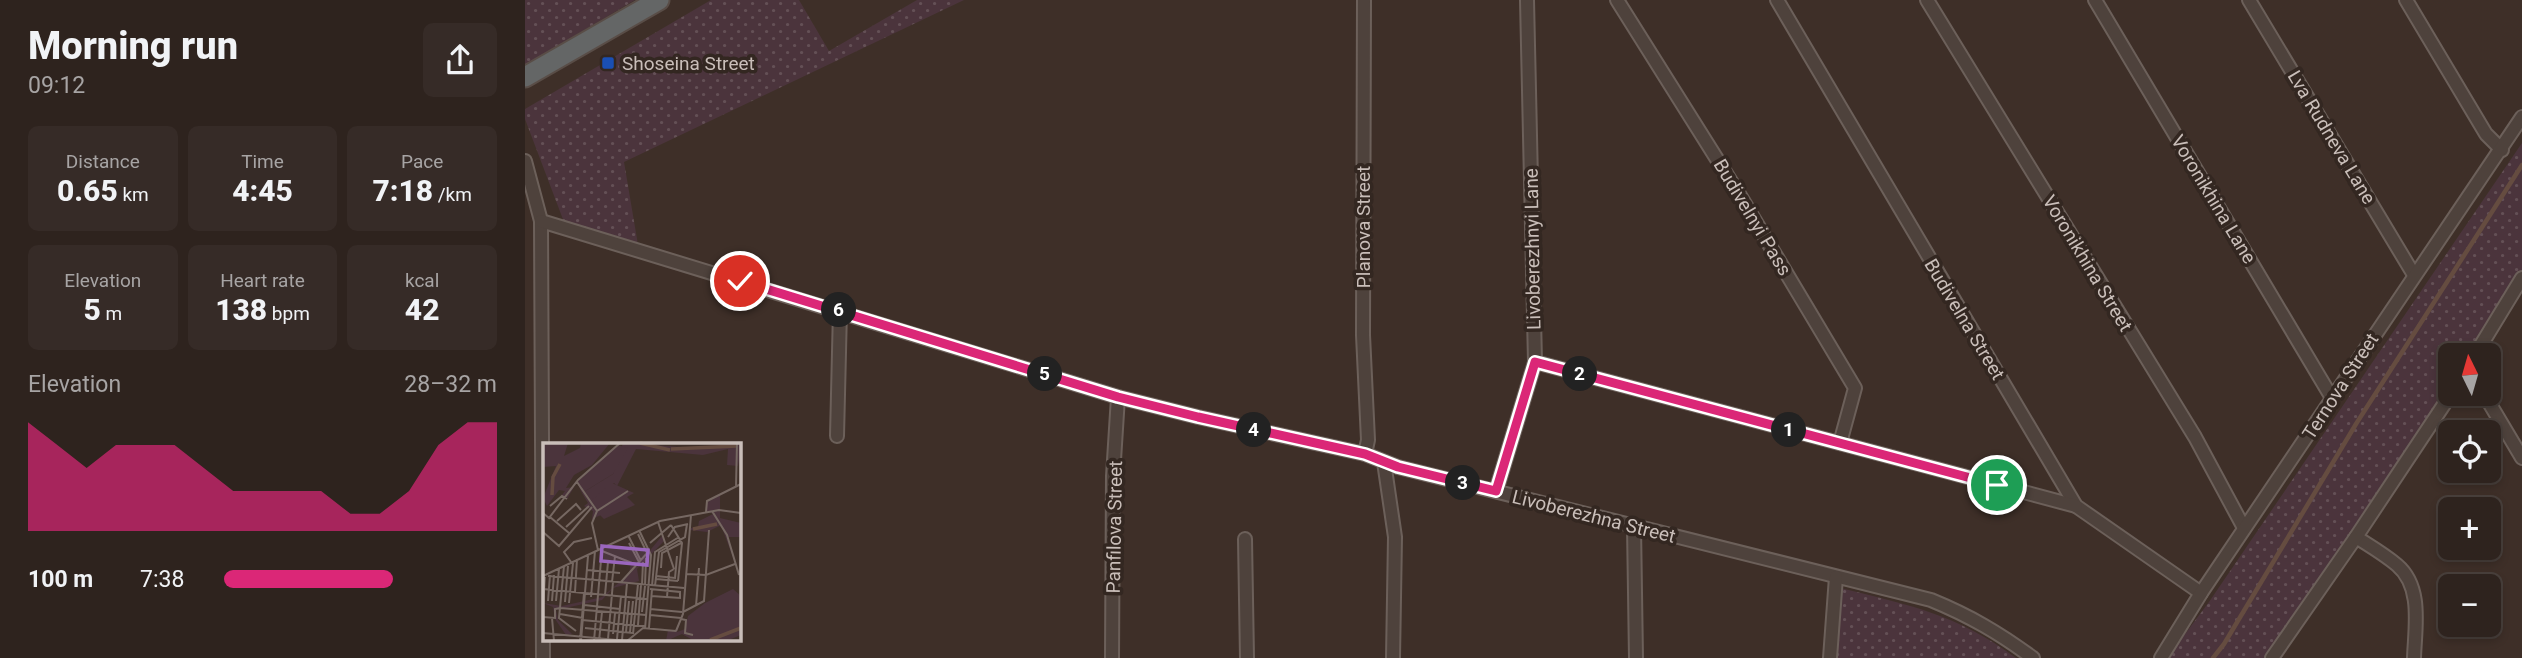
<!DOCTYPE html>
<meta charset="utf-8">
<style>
:root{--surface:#2e231e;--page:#362b27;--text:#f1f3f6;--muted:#a7a4a4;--line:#49403c;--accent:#db2777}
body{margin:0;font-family:Roboto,sans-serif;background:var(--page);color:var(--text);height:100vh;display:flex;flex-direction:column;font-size:26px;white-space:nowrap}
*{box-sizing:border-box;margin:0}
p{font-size:23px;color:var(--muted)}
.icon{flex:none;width:38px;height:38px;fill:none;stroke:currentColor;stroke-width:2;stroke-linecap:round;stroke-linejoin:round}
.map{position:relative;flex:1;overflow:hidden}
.sheet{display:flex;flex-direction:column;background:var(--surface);width:525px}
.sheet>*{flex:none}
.needle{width:46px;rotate:355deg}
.tools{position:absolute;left:1913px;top:343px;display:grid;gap:14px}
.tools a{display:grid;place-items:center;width:63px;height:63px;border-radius:10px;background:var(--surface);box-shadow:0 4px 10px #0003,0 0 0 2px var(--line);font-size:35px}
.pin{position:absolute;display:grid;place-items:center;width:60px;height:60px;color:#fff;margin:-30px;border:4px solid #fff;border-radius:50%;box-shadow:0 2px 7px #0007}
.km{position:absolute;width:35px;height:35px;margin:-18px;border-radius:50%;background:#222;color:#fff;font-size:19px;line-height:35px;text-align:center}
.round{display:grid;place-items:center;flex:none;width:74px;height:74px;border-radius:10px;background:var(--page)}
.overview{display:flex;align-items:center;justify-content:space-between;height:119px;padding:0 28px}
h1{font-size:38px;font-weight:800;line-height:52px}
.figures{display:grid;grid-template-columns:repeat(3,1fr);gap:10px;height:119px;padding:7px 28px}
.figures div{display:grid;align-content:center;border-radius:10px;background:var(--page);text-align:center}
.figures b{font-size:30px;font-weight:800}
.figures small{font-size:19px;font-weight:400}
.figures p{font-size:19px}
.chart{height:196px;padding:14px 28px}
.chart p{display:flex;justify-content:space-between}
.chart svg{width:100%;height:126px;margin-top:7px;fill:var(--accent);opacity:.7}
ul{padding:0 28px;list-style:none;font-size:23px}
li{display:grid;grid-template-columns:112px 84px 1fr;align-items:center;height:52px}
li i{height:18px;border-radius:9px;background:var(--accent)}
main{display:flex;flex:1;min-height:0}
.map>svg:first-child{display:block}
.grass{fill:url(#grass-dots)}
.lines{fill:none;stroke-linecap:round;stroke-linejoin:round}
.stream{stroke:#654c40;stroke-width:4.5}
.minor-casing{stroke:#6c605a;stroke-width:16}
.trunk-casing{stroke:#594d47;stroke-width:23}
.minor{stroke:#4e423c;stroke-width:12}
.trunk{stroke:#646666;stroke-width:19}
.route-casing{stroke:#fff;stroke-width:14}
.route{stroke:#db2777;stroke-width:9}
.transit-dot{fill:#1a4fb4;stroke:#332721;stroke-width:2.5}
.labels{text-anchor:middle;stroke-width:7;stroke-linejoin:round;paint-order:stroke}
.poi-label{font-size:19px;fill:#c9beb9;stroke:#332721;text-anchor:start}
.street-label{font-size:19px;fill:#c9beb9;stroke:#332721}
.inset-river{fill:none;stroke:#654c40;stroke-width:3.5}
.inset-road{fill:none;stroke:#766862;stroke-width:2}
.view{fill:#9a66bd;fill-opacity:0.15;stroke:#9a66bd;stroke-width:3.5}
.inset-edge{fill:none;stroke:#c9beb9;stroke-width:3.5}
</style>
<main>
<section class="sheet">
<div class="overview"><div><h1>Morning run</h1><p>09:12</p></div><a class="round"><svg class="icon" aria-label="share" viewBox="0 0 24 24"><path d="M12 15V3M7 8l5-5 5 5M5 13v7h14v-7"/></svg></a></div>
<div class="figures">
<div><p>Distance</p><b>0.65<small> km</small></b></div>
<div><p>Time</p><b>4:45</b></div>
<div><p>Pace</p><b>7:18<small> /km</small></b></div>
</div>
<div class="figures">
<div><p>Elevation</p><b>5<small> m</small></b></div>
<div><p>Heart rate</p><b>138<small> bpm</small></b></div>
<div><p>kcal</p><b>42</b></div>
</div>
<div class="chart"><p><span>Elevation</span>28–32 m</p>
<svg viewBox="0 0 160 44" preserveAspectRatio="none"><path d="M0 44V6L10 14L20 22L30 14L40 14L50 14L60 22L70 30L80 30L90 30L100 30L110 38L120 38L130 30L140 14L150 6L160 6V44z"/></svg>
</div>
<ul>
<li><b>100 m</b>7:38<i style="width:62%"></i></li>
</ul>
</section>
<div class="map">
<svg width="1997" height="658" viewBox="0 0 1997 658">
<defs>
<pattern id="grass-dots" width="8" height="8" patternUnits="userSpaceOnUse" patternTransform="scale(1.75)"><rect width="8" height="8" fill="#4b343c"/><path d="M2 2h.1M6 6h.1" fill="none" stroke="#645056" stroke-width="1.8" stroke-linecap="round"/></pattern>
</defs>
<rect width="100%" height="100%" fill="#3e2f28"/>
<!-- grass -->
<g class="grass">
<path d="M0,0H110L0,65Z"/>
<path d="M186,0H274L304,51L392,0H439L99,162L113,245L39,222L0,119V109Z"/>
<path d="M1997,143V278L1946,355H1925V387L1747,658H1642L1684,602Z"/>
<path d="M1315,588C1384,605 1432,614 1491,658H1310Z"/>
</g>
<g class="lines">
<!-- stream -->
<path class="stream" d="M1688,658L1699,644L1831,424L1997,165"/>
<!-- minor casing -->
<g class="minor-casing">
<g id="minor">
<path d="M839,0L838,335L843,440L840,454"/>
<path d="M1092,0L1217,199L1330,388L1315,443"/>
<path d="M1252,0L1551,506L1676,593"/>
<path d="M1402,0L1670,437L1719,528"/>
<path d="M1570,0L1807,398"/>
<path d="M1724,0L1889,275"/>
<path d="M1881,0L1961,134L1977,150"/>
<path d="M0,161L16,221L18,658"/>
<path d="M16,221L593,397L673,417L840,454L873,467L1406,600C1445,616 1474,633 1508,658"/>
<path d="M1950,355L1997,278"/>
<path d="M1010,362L1551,506"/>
<path d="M1959,394L1997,458"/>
<path d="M312,436L315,310"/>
<path d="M859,462L870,537L868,658"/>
<path d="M971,491L1010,362L1002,0"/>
<path d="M1109,526L1111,658"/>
<path d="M1831,537C1845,546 1859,554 1872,565C1898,587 1890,627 1889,658"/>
<path d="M720,539L722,658"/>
<path d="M587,658L588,476L593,397"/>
<path d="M1305,658L1311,577"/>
<path d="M1636,658L1676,593L1997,117"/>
<path d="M1747,658L1831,537L1926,394"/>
</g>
</g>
<!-- trunk casing -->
<g class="trunk-casing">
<path id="trunk" d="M0,77L134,0"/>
</g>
<!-- minor -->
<use href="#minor" class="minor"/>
<!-- trunk -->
<use href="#trunk" class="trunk"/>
</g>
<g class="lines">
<!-- route casing -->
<g class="route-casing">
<path id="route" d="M215,281L593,397L673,417L840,454L873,467L971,491L1010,362L1472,485"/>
</g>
<!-- route -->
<use href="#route" class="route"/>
</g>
<!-- markers -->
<rect class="transit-dot" x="76" y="56" width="14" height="14" rx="3.5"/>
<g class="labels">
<!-- poi labels -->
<g class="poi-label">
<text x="97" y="70">Shoseina Street</text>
</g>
<!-- street labels -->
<g class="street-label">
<text transform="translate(1807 137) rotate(59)" y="7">Lva Rudneva Lane</text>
<text transform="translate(1689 199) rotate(59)" y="7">Voronikhina Lane</text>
<text transform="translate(1228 217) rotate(59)" y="7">Budivelnyi Pass</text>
<text transform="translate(838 227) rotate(-90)" y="7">Planova Street</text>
<text transform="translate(1007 249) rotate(-91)" y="7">Livoberezhnyi Lane</text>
<text transform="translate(1563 263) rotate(59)" y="7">Voronikhina Street</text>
<text transform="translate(1440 319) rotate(59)" y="7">Budivelna Street</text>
<text transform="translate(1815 386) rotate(-57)" y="7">Ternova Street</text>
<text transform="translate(1069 516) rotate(14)" y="7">Livoberezhna Street</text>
<text transform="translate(589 527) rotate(-89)" y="7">Panfilova Street</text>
</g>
</g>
<!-- overview -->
<g transform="translate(18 443)">
<rect width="198" height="198" fill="#3e2f28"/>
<path d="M0,0H25L21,13L37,5L38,0H67L49,22L31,32L23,45L31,44L24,56L19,52L22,48L16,47L4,63L0,55L13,23L0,24ZM80,0L152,5L198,0V7L195,23L184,22L185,6L160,12L93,6L74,43L71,40L46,60L58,72L49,76L50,68L41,63L45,60L39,50L70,31ZM177,52V75L198,80V94H185L192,120L178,82L164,89L147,87L140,171L134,189L142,186L145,173L162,160L190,146L198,153V192L183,198H140L148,196L139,191L123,198L125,187H133L139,172L148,75V85L155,84L156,78L170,71L163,68L164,59ZM119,93L121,98L94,126L96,138L70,145L59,157L13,167L15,177L29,191L23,192L12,176L10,164L0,160L19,163L59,154L86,131L88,119L93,124Z" fill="#4b343c"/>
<path d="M69,40L91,50L84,54L92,62L61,76L45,60Z" fill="#4b343c"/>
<path d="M75,2L85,5L70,31L39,50L34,39Z" fill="#4b343c"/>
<path class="inset-river" d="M97,0L127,7M128,6L194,3M9,52L10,34L17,21M150,86L174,81M167,197L198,185"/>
<path class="inset-road" d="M34,39L54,68M193,44L194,0M7,63L19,53L24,56M54,68L49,80L55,107M54,68L85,48M169,68L184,92L196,132M163,69L164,58L198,41M0,70L6,75L35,37L77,0M7,74L26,90M14,78L33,61L38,67M115,79L131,126M128,82L139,100L135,138M23,84L46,63M96,87L108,112L102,186M0,89L16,103L49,64M95,91L104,110M85,92L98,118M125,94L132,84L145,81M86,100L96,119M107,100L128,82M59,108L94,122M28,119L21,109L31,99L49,95M21,123L16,175L33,188M118,125L119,110L138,100M44,127L77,130M144,131L163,132L192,121M0,133L117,78L176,67L198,70M5,133L42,136M113,133L132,135L134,113M42,136L141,145M113,136L135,138M69,139L72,113M78,139L106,108M99,142L100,119M102,142L103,115M109,143L112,109L136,94M112,143L116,109L142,94L144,81M0,146L105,156M0,146L41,150L37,198M107,146L137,149V155M32,149L34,116M62,152L65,119M108,153L138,155M48,154L52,108M124,154L126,129L131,126M5,158L7,132M9,158L11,132M13,158L16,126M22,159L25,123M26,160L30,120M0,162L2,134M41,162L77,166M153,163L156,125M107,166L139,169M99,169L102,143M140,169L161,158L166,87M17,171L40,175M107,172L138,175M0,174L12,175V166L17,165L103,172M9,175L11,198M138,176L143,177L142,190L150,192M39,177L102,183M95,182L98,142M42,185L90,190M106,185L109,146M133,188L140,171L148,72M83,189L86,158M87,189L90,158M0,190L84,198M70,191L72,170M90,191L95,141M65,196L70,139M74,196L78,153M79,197L84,140M38,198L45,113M51,198L59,106M56,198L59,169M84,198L100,185L133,188"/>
<path class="view" d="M59,103L105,107L104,122L58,118Z"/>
<rect width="198" height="198" class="inset-edge"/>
</g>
</svg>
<div class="tools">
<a><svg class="needle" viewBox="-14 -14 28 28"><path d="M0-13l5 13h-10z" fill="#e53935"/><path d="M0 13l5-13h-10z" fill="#a7a4a4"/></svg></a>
<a><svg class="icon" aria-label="locate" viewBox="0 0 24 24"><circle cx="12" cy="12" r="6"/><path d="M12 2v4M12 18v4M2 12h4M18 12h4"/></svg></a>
<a>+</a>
<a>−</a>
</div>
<div class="pin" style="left:1472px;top:485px;background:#1e9e55"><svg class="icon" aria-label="arrive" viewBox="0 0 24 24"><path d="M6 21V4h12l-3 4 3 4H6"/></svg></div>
<div class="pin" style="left:215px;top:281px;background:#d93025"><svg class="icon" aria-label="check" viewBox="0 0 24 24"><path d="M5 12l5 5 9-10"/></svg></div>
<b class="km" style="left:1264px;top:430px">1</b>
<b class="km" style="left:1055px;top:374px">2</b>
<b class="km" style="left:938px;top:483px">3</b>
<b class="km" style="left:729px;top:430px">4</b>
<b class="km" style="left:520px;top:374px">5</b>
<b class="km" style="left:314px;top:310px">6</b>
</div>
</main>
